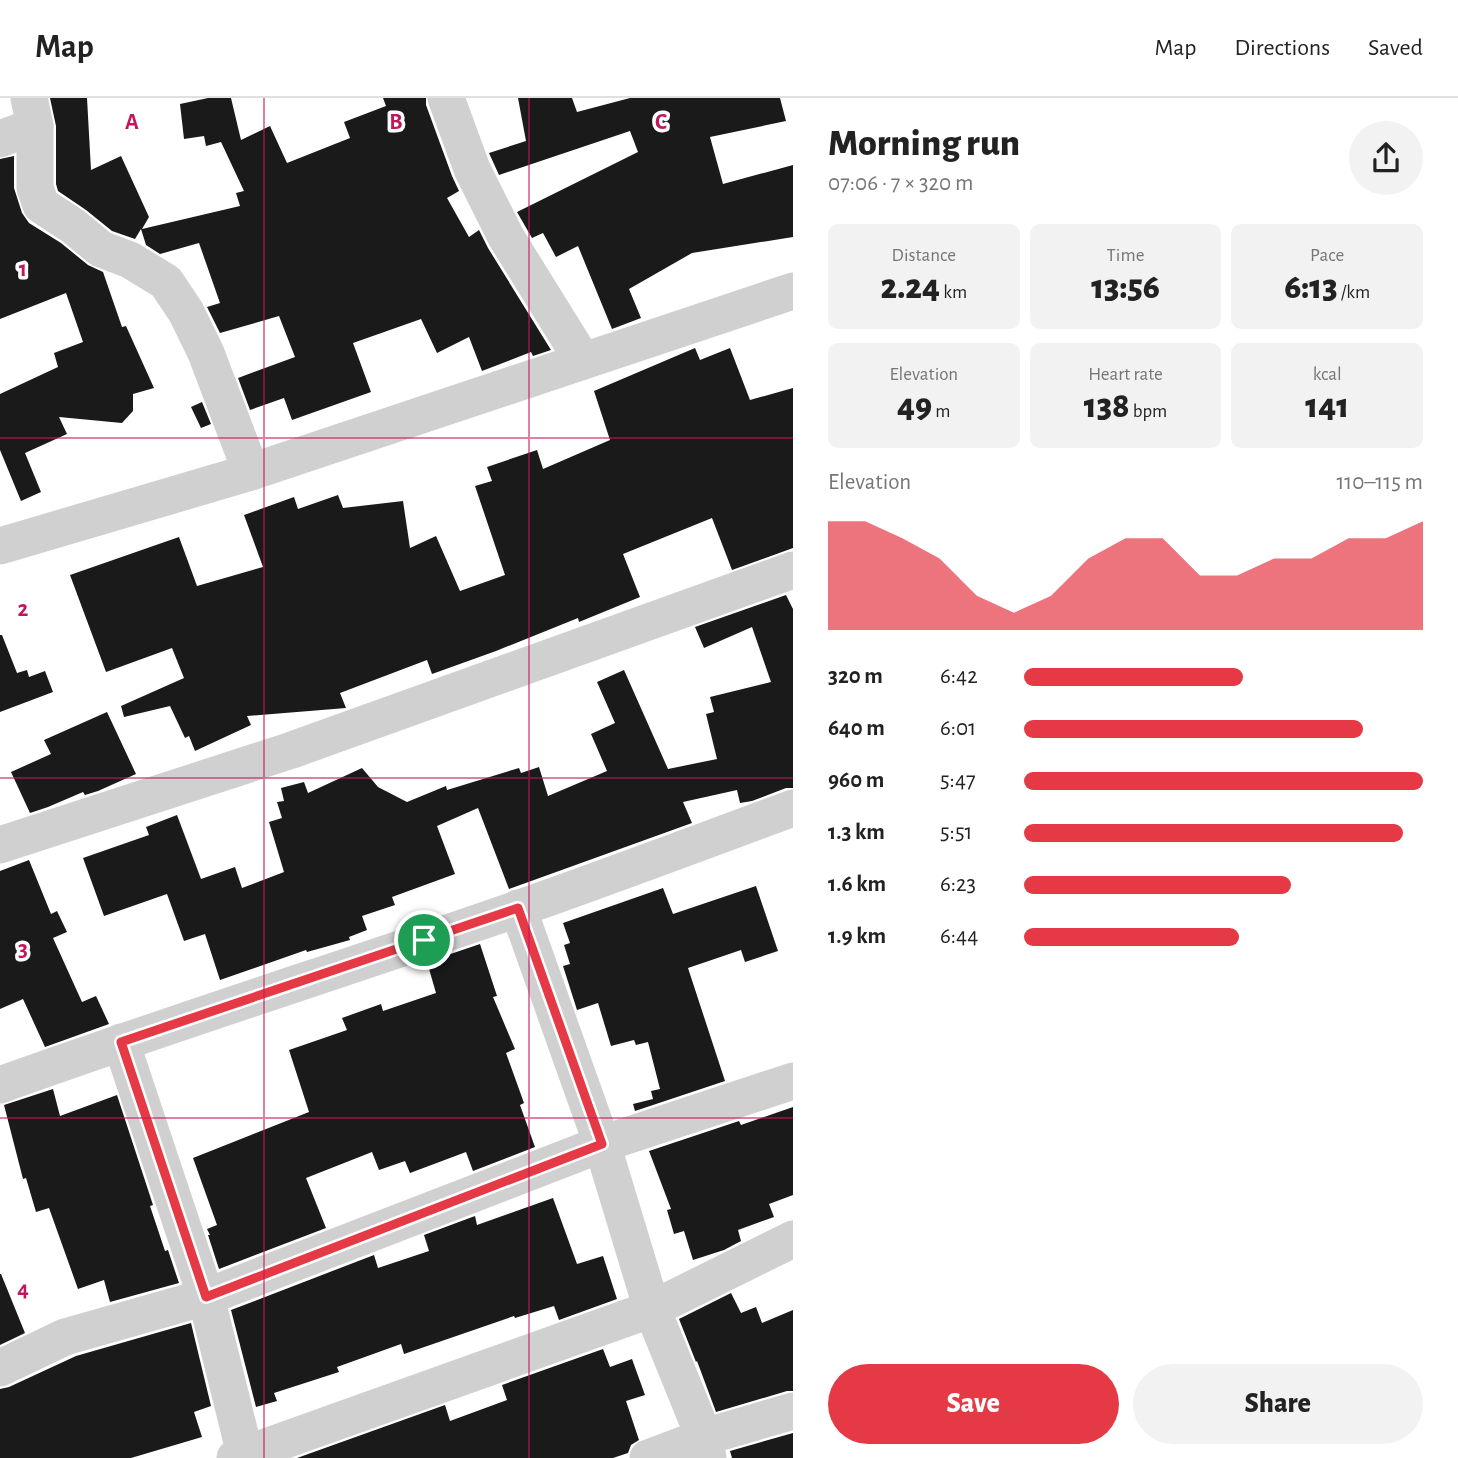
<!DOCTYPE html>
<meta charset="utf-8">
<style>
:root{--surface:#fff;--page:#f2f2f2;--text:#222;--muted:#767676;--line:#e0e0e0;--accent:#e63946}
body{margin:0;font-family:"Alegreya Sans",sans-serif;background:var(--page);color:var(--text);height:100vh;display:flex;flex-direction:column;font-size:26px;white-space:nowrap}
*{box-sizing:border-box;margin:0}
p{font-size:23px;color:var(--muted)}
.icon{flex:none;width:38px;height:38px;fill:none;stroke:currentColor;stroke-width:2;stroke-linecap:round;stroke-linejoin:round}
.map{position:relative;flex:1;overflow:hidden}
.details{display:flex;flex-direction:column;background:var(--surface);width:665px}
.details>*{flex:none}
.pin{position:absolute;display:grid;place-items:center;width:60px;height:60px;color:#fff;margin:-30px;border:4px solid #fff;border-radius:50%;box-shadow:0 2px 7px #0007}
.round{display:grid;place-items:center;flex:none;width:74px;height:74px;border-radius:37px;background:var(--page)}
.summary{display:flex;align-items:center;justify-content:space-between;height:119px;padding:0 35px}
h1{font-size:38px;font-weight:800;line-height:52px}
.figures{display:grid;grid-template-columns:repeat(3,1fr);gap:10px;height:119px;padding:7px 35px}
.figures div{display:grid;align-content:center;border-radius:10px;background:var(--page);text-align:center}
.figures b{font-size:35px;font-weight:800}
.figures small{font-size:19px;font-weight:400}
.figures p{font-size:19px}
.chart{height:196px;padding:14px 35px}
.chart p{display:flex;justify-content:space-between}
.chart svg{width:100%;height:126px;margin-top:7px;fill:var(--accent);opacity:.7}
.primary-button{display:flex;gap:14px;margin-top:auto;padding:14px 35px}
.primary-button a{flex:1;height:80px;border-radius:42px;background:var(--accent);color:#fff;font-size:28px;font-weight:800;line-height:80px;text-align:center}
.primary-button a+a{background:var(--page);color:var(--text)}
ul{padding:0 35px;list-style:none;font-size:23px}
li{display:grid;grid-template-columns:112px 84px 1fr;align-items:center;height:52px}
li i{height:18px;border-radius:9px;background:var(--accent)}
header{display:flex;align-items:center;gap:42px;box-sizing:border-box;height:98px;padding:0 35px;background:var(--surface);border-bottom:2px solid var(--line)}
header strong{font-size:33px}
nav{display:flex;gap:38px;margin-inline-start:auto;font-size:24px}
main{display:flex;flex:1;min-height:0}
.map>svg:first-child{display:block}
.building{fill:#1a1a1a}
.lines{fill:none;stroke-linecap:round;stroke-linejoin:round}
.minor{stroke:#d0d0d0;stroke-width:37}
.route-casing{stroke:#fff;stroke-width:14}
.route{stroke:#e63946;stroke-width:9}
.grid{fill:none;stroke:#c2185b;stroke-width:2;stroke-opacity:0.55}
.grid-label{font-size:23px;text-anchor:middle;font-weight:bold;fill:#c2185b;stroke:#fff;stroke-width:7;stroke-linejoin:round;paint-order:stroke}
</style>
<header>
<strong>Map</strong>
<nav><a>Map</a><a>Directions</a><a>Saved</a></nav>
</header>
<main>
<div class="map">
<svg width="793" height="1360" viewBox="0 0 793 1360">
<rect width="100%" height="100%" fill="#fff"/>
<!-- building -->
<g class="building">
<path d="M50,0H87L91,72L121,58L149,119L142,131L240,108L236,95L244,93L221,44L206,48L204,38L184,41L180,6L208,0H231L241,42L270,28L287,65L350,40L344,24L386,8L383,0H426V7L452,78L459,93L447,100L469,139L479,132L488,150L551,252L533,258L531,254L482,273L469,239L437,255L421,221L353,245L371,294L292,322L284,300L250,312L238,280L295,259L279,218L220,235L207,209L220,205L199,145L160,156L146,147L141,131L135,141L112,133L86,112L58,93L56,86V28Z"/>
<path d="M518,0H572L577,14L630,0H780L786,23L710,39L723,86L793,67V139L692,155L629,191L641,220L612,231L578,148L556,159L543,135L532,140L517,114L638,54L630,33L499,77L489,55L526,43Z"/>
<path d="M14,58V90L22,115L29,125L61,145L88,167L103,174L122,229L126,228L154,290L133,296V313L122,325L59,319L67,336L25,355L41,394L21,403L0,352V296L58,269L54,255L83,244L66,195L0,221V61Z"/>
<path d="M695,250L700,262L730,250L750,302L793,290V450L732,472L712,420L623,456L640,499L579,524L578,520L496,553L432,576L427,562L340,595L346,610L247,618L251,627L195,653L189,638L185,640L170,608L124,619L121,608L184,580L172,550L106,574L70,477L179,439L197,488L263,469L244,417L294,399L298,411L338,397L343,410L403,403L410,450L436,438L460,493L505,477L475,388L492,383L487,369L537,352L543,371L610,342L594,293Z"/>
<path d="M202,304L211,326L201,330L191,309Z"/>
<path d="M786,497L793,511V690H786L752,703L740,705L737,692L683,704L692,725L509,791L478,710L437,728L455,776L392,799L395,807L362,818L367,832L349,839L350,842L307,854L306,852L220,882L205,836L184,843L167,796L104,818L83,760L149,737L146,729L177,717L201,781L235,769L242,790L284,774L269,724L282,720L277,704L284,703L281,690L304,684L308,695L362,670L378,689L407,704L446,688L447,692L519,670L521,675L539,669L548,698L607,673L591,636L615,625L597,584L624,572L668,671L717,661L706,616L714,614L710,599L771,584L752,529L704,550L695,529Z"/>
<path d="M0,537H2L17,575L27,572L29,579L45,573L53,594L0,614Z"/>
<path d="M107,614L136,676L98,693L85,697L83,694L48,709L30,715L11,674L51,656L44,642Z"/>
<path d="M29,762L51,816L57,813L67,834L53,840L82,904L96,898L109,926L45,949L23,901L0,911V773Z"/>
<path d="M756,788L778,853L745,864L741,852L688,870L725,983L635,1013L633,1006L653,1001L651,993L660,991L648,944L636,947L634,942L611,948L598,905L577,912L563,868L570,866L564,847L570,845L563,825L663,790L673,816Z"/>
<path d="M480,846L497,898L493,899L515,951L506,955L524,1005L520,1007L535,1049L473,1073L466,1054L410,1075L405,1063L379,1072L372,1054L306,1080L326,1130L219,1171L208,1137H210L207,1131L217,1127L193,1060L309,1014L289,952L347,932L342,920L381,906L383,913L436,895L427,864Z"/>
<path d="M53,991L60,1018L117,997L153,1107L150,1108L165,1153L168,1152L179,1185L110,1204L104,1182L78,1191L49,1110L36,1114L26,1080L23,1081L4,1007Z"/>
<path d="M793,1009V1097L769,1106L774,1119L738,1132L741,1143L724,1152L693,1162L684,1133L674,1136L667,1112L671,1111L649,1053L739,1023L741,1027Z"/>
<path d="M553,1100L577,1166L603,1158L617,1201L559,1222L554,1208L515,1220L514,1218L404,1256L401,1246L337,1269L339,1274L274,1295L277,1303L256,1309L231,1212L374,1157L378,1170L429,1153L424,1137L475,1118L477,1127Z"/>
<path d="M0,1176H1L25,1235L0,1247Z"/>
<path d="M731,1195L741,1215L756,1209L762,1225L793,1212V1293H787L716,1314L697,1263L696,1264L679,1221Z"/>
<path d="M191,1225L211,1308L194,1314L202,1339L131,1360H0V1291L9,1289L76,1258Z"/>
<path d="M603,1251L610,1269L632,1261L645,1297L626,1303L639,1342L631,1347L628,1355L613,1360H297L445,1307L450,1323L507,1302L502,1287Z"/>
<path d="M793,1335V1360H732L730,1353Z"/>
</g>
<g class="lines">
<!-- minor -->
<g class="minor">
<path d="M29,0L35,28V90L41,107L73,128L101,151L130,162L166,184L186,214L206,255L251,374"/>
<path d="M446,0L472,71L506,139L583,263"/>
<path d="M0,41L35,28"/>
<path d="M0,448L251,374L793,193"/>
<path d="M0,747L292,652L793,472"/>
<path d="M518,810L602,1046L652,1211L704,1339L708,1360"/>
<path d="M121,944L206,1199L245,1356"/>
<path d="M0,987C172,925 347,870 520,810C611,778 702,744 793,710"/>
<path d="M0,1270L65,1239L206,1199L602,1046L793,983"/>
<path d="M235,1360L652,1211L793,1141"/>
<path d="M648,1360L704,1339L793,1313"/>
</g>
</g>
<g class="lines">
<!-- route casing -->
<g class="route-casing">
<path id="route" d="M518,810L602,1046L206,1199L121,944Z"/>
</g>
<!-- route -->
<use href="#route" class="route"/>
</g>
<!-- grid -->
<path class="grid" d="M264,0V1360M529,0V1360M0,340H793M0,680H793M0,1020H793"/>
<g class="grid-label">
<text x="132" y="31">A</text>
<text x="396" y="31">B</text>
<text x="661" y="31">C</text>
<text x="23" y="178">1</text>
<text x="23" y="518">2</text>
<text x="23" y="858">3</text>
<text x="23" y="1198">4</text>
</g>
</svg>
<div class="pin" style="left:424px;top:842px;background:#1e9e55"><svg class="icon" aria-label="arrive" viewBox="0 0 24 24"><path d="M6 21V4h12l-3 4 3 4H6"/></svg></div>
</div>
<section class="details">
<div class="summary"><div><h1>Morning run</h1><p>07:06 · 7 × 320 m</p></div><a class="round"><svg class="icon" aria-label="share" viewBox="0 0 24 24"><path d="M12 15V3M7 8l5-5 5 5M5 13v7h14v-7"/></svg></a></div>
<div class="figures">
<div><p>Distance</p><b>2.24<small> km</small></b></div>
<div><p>Time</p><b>13:56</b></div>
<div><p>Pace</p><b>6:13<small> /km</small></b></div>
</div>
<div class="figures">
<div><p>Elevation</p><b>49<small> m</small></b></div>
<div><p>Heart rate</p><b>138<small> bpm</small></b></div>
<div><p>kcal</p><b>141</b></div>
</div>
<div class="chart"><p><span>Elevation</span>110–115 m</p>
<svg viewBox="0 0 160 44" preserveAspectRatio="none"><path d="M0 44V6L10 6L20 12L30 19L40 32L50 38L60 32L70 19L80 12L90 12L100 25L110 25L120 19L130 19L140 12L150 12L160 6V44z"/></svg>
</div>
<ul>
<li><b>320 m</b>6:42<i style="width:55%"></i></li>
<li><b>640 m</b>6:01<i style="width:85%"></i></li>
<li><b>960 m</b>5:47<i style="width:100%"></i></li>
<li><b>1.3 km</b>5:51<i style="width:95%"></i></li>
<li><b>1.6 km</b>6:23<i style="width:67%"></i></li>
<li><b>1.9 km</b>6:44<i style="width:54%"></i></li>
</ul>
<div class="primary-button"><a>Save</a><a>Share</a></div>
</section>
</main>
